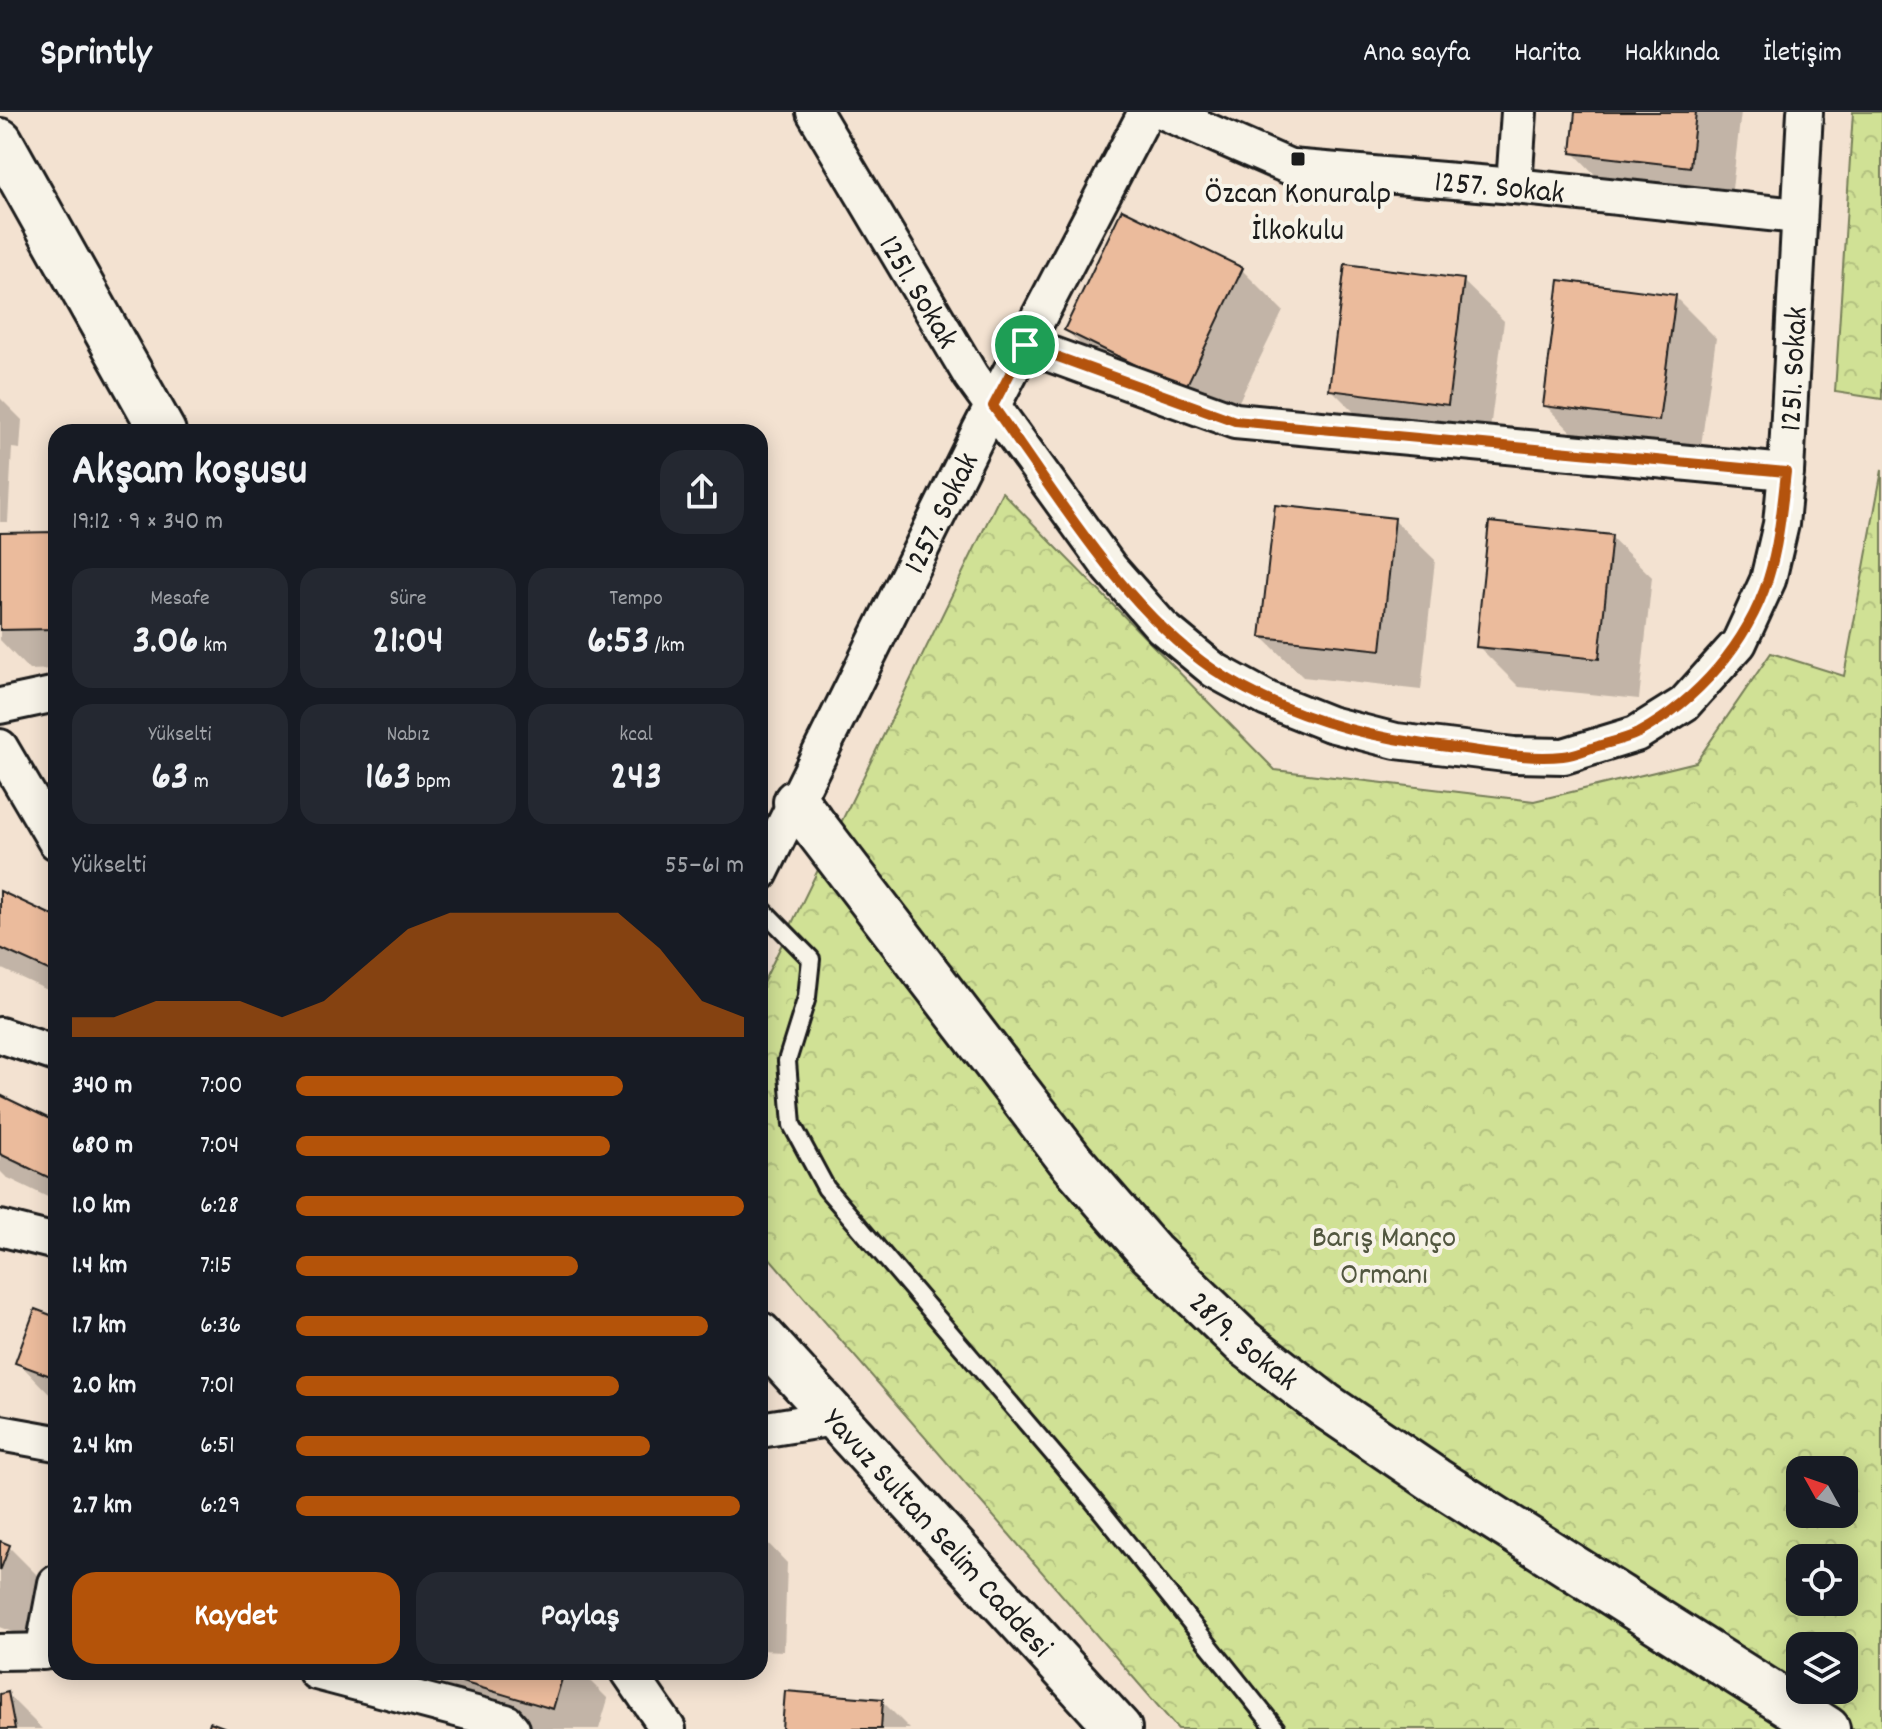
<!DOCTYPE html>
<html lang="tr">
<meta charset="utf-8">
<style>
:root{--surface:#171b24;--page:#242831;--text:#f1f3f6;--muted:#9ea1a6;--line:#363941;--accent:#b45309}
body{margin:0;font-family:Dekko,sans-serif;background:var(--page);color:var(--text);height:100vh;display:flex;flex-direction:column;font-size:30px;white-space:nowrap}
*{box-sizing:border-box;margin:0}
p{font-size:26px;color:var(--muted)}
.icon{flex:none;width:44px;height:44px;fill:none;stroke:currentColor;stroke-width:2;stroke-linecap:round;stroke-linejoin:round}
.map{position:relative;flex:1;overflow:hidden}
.side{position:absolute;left:48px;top:312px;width:720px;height:1256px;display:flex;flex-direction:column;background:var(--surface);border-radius:24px;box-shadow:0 4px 20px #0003}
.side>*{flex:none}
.needle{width:52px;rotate:310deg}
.controls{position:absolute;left:1786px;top:1344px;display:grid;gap:16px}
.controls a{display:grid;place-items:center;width:72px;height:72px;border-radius:16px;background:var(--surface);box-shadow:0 4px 20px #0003;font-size:40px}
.pin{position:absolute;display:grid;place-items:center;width:68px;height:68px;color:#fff;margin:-34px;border:4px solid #fff;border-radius:50%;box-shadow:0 2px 8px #0007}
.round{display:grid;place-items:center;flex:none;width:84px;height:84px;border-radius:24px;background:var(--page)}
.head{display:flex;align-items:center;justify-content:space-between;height:136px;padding:0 24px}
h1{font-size:44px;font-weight:700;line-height:60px}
.stats{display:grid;grid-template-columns:repeat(3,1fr);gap:12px;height:136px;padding:8px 24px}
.stats div{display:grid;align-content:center;border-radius:20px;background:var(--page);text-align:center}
.stats b{font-size:40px;font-weight:700}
.stats small{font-size:22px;font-weight:400}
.stats p{font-size:22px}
.chart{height:224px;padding:16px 24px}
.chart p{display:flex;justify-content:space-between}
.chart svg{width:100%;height:144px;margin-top:8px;fill:var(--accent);opacity:.7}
.cta{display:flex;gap:16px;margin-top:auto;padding:16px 24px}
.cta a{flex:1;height:92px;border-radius:24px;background:var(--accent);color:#fff;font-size:32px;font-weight:700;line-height:92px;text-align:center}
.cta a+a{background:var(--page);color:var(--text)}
ul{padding:0 24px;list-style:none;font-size:26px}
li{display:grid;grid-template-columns:128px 96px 1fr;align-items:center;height:60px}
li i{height:20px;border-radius:10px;background:var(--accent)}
header{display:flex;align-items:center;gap:48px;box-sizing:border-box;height:112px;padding:0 40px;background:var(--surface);border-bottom:2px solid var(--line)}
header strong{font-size:38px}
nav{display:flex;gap:44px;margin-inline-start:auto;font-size:28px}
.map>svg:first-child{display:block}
.forest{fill:url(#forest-crowns);stroke:#767e58;stroke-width:2;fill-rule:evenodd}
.shadow{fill:#0003}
.building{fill:#ebbb9c;stroke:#1c1c1c;stroke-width:2}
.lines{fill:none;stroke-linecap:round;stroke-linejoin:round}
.lane-casing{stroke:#1c1c1c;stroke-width:22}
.street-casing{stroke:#1c1c1c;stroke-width:40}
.secondary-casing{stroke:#1c1c1c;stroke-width:50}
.lane{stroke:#f7f3e8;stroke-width:16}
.street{stroke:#f7f3e8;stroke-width:34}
.secondary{stroke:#f7f3e8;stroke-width:44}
.route-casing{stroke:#fff;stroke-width:16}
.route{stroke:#b45309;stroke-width:10}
.poi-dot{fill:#1c1c1c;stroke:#f7f3e8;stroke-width:3}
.labels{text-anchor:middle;stroke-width:8;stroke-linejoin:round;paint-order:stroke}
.street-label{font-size:32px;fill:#1c1c1c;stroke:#f7f3e8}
.poi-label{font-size:32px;fill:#1c1c1c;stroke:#f7f3e8}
.park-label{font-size:32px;fill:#525740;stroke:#f7f3e8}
</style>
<header>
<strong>Sprintly</strong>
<nav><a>Ana sayfa</a><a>Harita</a><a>Hakkında</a><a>İletişim</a></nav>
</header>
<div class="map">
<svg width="1882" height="1617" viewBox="0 0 1882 1617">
<defs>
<pattern id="forest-crowns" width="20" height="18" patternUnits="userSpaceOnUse" patternTransform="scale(2)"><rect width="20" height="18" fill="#d0e195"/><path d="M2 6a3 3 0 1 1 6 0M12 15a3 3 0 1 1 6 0" fill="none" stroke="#b2c080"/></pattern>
</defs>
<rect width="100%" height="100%" fill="#f3e2d1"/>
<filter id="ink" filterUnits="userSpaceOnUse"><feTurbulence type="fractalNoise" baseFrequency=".0125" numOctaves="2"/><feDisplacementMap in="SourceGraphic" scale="16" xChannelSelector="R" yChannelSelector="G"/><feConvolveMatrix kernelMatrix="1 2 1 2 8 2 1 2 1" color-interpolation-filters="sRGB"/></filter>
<g filter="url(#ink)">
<!-- forest -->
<g class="forest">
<path d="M1853,0H1882V287L1835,280Z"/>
<path d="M1882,358V1617H1178L760,1135V877L1002,380L1275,658L1534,689L1696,650L1771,541L1844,564ZM1800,1358H1844V1402H1800ZM1800,1446H1844V1490H1800ZM1800,1534H1844V1578H1800Z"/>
</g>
<!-- shadow -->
<g class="shadow">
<path d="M1578,0H1741L1730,94L1613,81L1573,40Z"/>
<path d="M1123,100L1242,158L1283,199L1226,316L1107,258L1066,218Z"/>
<path d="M1463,169L1504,209L1488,333L1372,318L1331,277Z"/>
<path d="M1675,185L1716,226L1699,348L1585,334L1545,293Z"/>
<path d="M0,286L22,308L20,337L12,336L8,410H0Z"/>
<path d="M1394,408L1435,448L1421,578L1303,565L1262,525Z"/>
<path d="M56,422V557L29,558L0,528V423Z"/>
<path d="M1611,425L1652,465L1639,587L1519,575L1478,534Z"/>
<path d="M0,781L56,807V882L0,856Z"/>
<path d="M0,986L56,1012V1089L6,1065L0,1059Z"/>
<path d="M56,1207V1289L18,1250Z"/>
<path d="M760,1423L787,1451L784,1539L760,1538Z"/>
<path d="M0,1431L9,1435L49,1475L30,1526L0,1515Z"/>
<path d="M406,1560H581L608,1587L599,1617H528L436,1590Z"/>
<path d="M8,1583L42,1617H0V1584Z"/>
<path d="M882,1589L910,1617H784Z"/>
</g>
<!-- building -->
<g class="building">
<path d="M1575,0H1696L1690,55L1571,41Z"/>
<path d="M1122,97L1243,156L1185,277L1064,218Z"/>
<path d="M1345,152L1464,167L1448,293L1329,278Z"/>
<path d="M1559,168L1676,183L1659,309L1543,294Z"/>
<path d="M1275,393L1395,406L1381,538L1260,525Z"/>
<path d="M1489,410L1612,423L1599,547L1476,535Z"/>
<path d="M56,420V517L0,518V421Z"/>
<path d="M0,779L56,805L55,861L0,836Z"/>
<path d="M0,983L56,1010V1069L0,1042Z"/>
<path d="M35,1197L56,1205V1266L15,1251Z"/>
<path d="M0,1429L10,1433L0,1459Z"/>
<path d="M428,1560H564L553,1597Z"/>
<path d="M785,1579L883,1587L881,1617H782Z"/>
<path d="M8,1580L15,1617H0V1582Z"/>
<path d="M210,1610L229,1617H208Z"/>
</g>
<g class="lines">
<!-- lane casing -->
<g class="lane-casing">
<path id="lane" d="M760,795L811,847L807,885L787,949L792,1013L826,1076L1091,1386L1276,1617"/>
</g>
<!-- street casing -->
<g class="street-casing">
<g id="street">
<path id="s1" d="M814,0L971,264L1110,456L1162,515L1214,558L1267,587L1330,612L1396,629L1514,643L1564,644L1636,622L1684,592L1739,531L1768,468L1781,412L1786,360L1805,0"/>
<path id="s2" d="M1164,0L1290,55L1514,74L1798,104"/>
<path d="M1514,74L1519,0"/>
<path d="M1025,233L1235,309L1786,360"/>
<path d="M0,594L56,582"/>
<path d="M0,635L56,730"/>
<path id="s3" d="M760,762L980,318L1146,0"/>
<path d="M0,923L56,942"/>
<path d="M0,1116L56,1130"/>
<path d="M760,1318L834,1306"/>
<path d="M0,1321L56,1331"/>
<path d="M0,1540L56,1539"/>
<path d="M43,1540L56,1471"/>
<path d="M316,1560L506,1610L512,1617"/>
<path d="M629,1560L668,1617"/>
</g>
</g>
<!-- secondary casing -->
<g class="secondary-casing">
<g id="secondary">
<path d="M0,29L163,320"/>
<path id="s4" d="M796,690L1071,1049L1151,1141L1243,1230L1326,1294L1435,1368L1827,1617"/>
<path id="s5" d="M760,1223L1119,1617"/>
</g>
</g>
<!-- lane -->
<use href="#lane" class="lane"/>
<!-- street -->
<use href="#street" class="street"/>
<!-- secondary -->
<use href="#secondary" class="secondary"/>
</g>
</g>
<g class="lines" filter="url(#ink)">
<!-- route casing -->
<g class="route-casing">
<path id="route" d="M1025,233L1235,309L1786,360C1782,395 1779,432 1768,467C1747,532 1698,588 1638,621C1626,627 1611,630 1598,634C1587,637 1575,643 1563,644C1526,648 1485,639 1448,635C1367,626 1283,604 1214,558C1124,497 1056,382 993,294Z"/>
</g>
<!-- route -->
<use href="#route" class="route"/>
</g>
<!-- markers -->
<rect class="poi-dot" x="1290" y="39" width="16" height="16" rx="4"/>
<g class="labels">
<!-- street labels -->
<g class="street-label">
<text dy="11" stroke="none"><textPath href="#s2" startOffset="348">1257. Sokak</textPath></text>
<text dy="11" stroke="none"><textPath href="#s1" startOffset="208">1251. Sokak</textPath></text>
<text dy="11" stroke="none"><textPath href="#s1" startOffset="1552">1251. Sokak</textPath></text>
<text dy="11" stroke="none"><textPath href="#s3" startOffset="404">1257. Sokak</textPath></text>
<text dy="11" stroke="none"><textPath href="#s4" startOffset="702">28/9. Sokak</textPath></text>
<text dy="11" stroke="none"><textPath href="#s5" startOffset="266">Yavuz Sultan Selim Caddesi</textPath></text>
</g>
<!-- poi labels -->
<g class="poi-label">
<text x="1298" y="90">Özcan Konuralp<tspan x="1298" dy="37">İlkokulu</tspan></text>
</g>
<!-- park labels -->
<g class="park-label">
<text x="1384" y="1134">Barış Manço<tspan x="1384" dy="37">Ormanı</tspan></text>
</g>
</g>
</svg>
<div class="controls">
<a><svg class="needle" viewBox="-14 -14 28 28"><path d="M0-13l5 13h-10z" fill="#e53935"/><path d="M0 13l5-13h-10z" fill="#9ea1a6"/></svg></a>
<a><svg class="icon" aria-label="locate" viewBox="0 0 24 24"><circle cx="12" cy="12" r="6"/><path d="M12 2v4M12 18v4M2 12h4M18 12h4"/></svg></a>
<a><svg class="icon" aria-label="layers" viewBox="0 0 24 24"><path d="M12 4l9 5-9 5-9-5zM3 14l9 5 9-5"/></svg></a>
</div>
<div class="pin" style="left:1025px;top:233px;background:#1e9e55"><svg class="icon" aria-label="arrive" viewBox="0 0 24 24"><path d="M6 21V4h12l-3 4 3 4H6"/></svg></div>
<section class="side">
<div class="head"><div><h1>Akşam koşusu</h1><p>19:12 · 9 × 340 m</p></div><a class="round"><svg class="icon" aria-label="share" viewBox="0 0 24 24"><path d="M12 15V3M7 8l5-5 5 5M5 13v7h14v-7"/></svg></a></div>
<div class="stats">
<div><p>Mesafe</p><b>3.06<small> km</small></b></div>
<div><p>Süre</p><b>21:04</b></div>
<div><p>Tempo</p><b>6:53<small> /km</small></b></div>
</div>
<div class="stats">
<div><p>Yükselti</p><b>63<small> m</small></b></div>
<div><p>Nabız</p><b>163<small> bpm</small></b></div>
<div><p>kcal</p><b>243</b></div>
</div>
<div class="chart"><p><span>Yükselti</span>55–61 m</p>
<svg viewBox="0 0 160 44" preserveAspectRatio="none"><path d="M0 44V38L10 38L20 33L30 33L40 33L50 38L60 33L70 22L80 11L90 6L100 6L110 6L120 6L130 6L140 17L150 33L160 38V44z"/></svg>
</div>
<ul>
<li><b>340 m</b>7:00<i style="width:73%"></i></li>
<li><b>680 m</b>7:04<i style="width:70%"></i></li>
<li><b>1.0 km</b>6:28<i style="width:100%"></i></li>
<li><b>1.4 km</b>7:15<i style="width:63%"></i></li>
<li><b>1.7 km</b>6:36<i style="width:92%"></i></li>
<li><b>2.0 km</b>7:01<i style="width:72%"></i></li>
<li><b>2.4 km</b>6:51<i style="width:79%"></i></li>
<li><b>2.7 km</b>6:29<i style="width:99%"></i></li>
</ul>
<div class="cta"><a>Kaydet</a><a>Paylaş</a></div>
</section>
</div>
